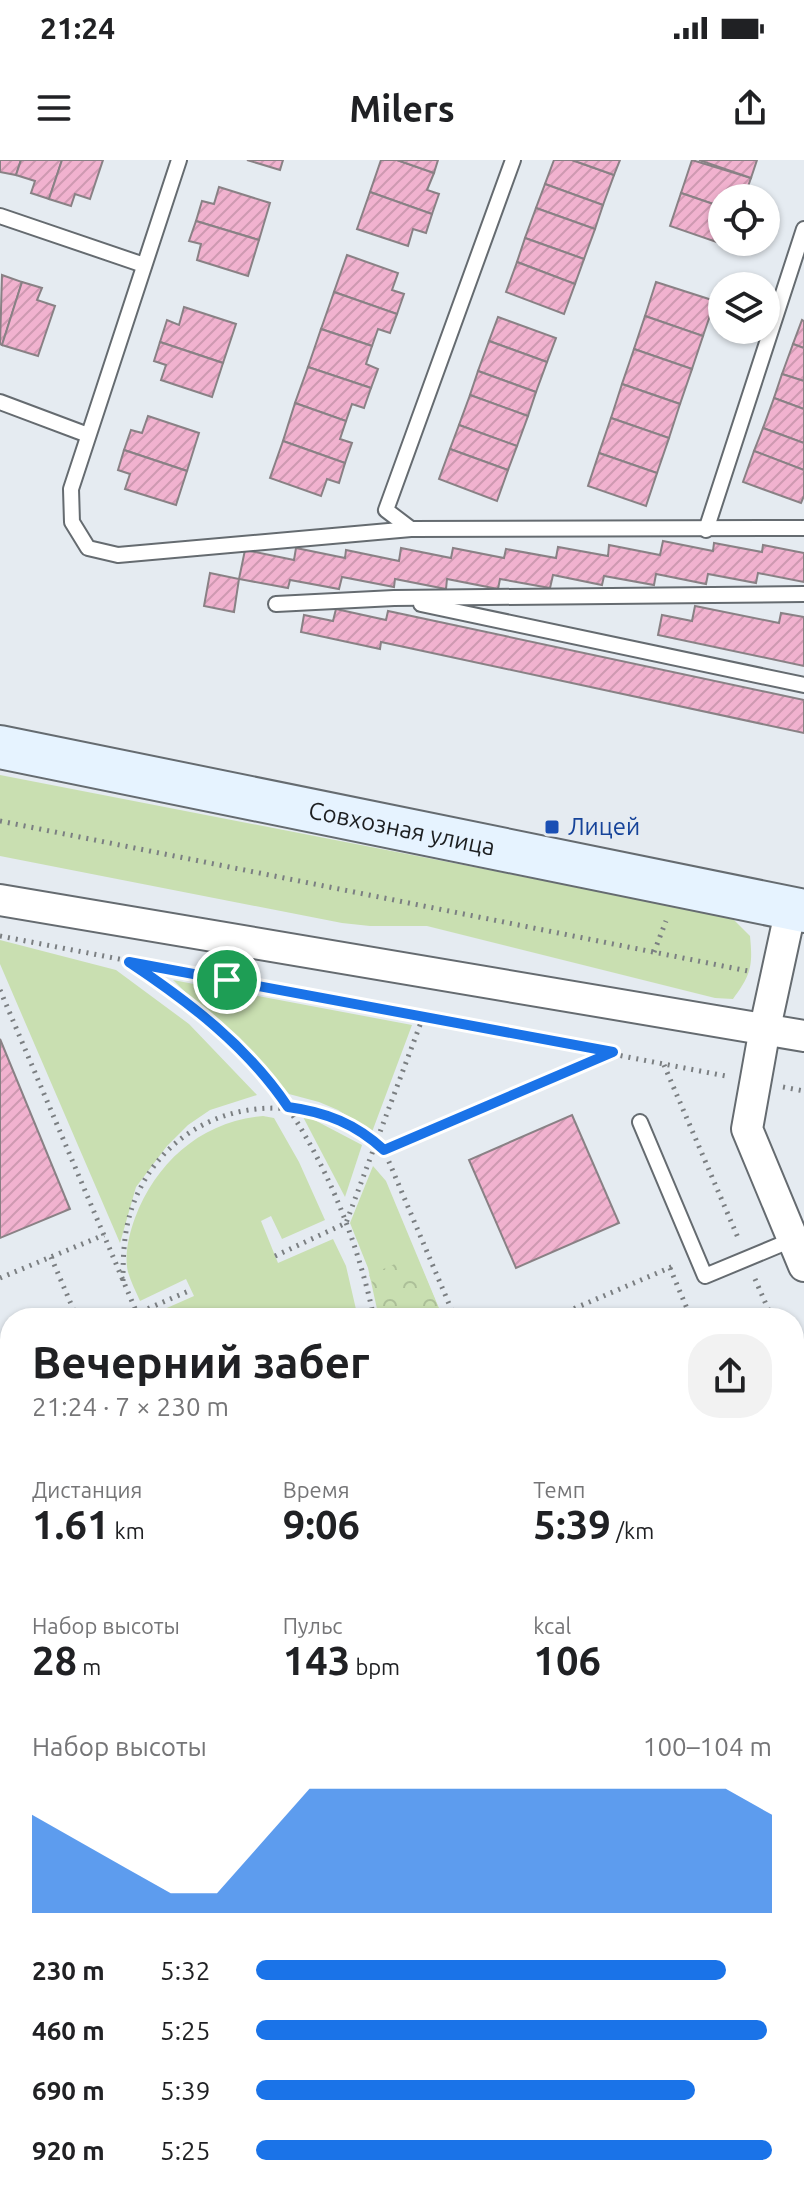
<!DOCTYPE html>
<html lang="ru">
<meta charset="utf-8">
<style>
:root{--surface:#fff;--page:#f2f2f2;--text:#202124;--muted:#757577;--accent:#1a73e8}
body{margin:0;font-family:Ubuntu,sans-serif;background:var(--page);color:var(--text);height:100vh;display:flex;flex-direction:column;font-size:30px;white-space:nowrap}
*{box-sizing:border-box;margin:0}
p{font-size:26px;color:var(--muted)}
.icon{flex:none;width:44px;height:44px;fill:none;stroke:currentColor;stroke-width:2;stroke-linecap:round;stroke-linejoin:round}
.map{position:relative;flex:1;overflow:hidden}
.details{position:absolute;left:0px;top:1148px;width:804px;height:890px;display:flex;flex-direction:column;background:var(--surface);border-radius:32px 32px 0 0;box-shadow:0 2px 6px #0004}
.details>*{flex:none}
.fabs{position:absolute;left:708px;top:24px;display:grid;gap:16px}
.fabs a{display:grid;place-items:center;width:72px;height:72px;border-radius:50%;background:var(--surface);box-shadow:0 2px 6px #0004;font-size:40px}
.pin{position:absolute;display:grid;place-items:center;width:68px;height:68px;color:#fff;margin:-34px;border:4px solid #fff;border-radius:50%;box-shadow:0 2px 8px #0007}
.round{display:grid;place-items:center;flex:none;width:84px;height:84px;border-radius:32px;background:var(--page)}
.headline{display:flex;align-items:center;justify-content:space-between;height:136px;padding:0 32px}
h1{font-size:44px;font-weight:700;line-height:60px}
.figures{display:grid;grid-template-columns:repeat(3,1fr);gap:12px;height:136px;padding:8px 32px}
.figures div{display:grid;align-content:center}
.figures b{font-size:40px;font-weight:700}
.figures small{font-size:22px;font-weight:400}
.figures p{font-size:22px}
.chart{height:224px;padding:16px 32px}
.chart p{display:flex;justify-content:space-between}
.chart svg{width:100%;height:144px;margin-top:8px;fill:var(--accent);opacity:.7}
ul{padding:0 32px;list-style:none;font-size:26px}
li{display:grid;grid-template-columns:128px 96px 1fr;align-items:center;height:60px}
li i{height:20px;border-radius:10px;background:var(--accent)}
.status{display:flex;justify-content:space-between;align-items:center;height:56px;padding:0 40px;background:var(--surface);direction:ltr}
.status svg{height:22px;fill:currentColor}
header{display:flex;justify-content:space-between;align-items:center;height:104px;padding:0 32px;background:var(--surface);font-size:36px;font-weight:700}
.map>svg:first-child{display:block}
.grass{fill:#c9dfb1}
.park{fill:url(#park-crowns)}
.building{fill:url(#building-hatch);stroke:#898185;stroke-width:2}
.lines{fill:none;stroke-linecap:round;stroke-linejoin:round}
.lane-casing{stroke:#656b70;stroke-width:18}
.street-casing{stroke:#656b70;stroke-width:34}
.secondary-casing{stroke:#656b70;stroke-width:46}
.path{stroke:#7b7f82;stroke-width:5;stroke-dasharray:2 6;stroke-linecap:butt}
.lane{stroke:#fff;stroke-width:14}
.street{stroke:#fff;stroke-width:30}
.secondary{stroke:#e6f3ff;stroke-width:42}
.route-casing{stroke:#fff;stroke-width:16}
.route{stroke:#1a73e8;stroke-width:10}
.transit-dot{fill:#1a4fb4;stroke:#e5ebf1;stroke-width:3}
.labels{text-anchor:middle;stroke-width:7;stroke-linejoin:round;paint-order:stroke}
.transit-label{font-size:24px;fill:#164399;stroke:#e5ebf1;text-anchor:start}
.street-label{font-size:24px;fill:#1d1f21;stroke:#e5ebf1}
</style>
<div class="status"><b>21:24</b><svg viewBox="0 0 49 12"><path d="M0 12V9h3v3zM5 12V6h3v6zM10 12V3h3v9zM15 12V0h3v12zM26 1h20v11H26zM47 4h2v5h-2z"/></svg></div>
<header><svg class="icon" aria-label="menu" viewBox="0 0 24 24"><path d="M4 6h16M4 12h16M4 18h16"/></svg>Milers<svg class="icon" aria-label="share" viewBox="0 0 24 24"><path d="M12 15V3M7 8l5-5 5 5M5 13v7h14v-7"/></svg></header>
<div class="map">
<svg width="804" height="2037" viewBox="0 0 804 2037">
<defs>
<pattern id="park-crowns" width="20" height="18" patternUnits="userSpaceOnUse" patternTransform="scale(2)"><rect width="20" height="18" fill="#c9dfb1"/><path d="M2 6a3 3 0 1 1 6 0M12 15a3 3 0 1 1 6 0" fill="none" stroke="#acbf98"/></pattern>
<pattern id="building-hatch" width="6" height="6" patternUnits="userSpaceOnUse" patternTransform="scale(2)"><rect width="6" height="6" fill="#f1b2cf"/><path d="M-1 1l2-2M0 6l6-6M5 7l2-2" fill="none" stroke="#ce99b1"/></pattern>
</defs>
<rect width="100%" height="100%" fill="#e5ebf1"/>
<!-- grass -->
<g class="grass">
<path d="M0,615L731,757L750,776C753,806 751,815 733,839L715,838L427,766H370L342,763L0,696Z"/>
<path d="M0,780L116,810L189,864L257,935L210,950L188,965L167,986L136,1027L120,1083L0,804Z"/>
<path d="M173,820L412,865L372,972L338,950L319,942L289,934Z"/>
<path d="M301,953L362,985L345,1037Z"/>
<path d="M263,956L274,958L299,1002L325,1060L282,1079L271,1056L261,1061L278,1103L333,1079L346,1106L358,1158H152L151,1155L194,1136L186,1119L140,1141C136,1132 131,1122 128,1112C124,1095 129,1074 135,1058C156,1002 202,961 263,956Z"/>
<path d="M373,1006L386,1021L443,1158H379L368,1108L350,1063Z"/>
<path d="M796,1971L804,1991V2037H754L764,2028H794Z"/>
<path d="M229,2028H280L258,2037H207Z"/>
<path d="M532,2028H714L702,2037H545Z"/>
</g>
<!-- park -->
<g class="park">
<path d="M416,1095L443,1158H387L369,1115Z"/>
<path d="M10,1426V1637L0,1641V1431Z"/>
<path d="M69,2028H229L207,2037H73Z"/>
</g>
<!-- building -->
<g class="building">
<path d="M0,0H21L16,15L0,12Z"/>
<path d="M21,0H62L49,39L31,33L35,21L16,15Z"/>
<path d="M62,0H103L90,39L75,34L71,46L49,39Z"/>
<path d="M247,0H283L280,10Z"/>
<path d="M381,0H397L434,13L427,30L439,34L432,54L370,32Z"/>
<path d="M397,0H438L434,13Z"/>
<path d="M554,0H572L614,15L603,45L545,24Z"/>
<path d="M572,0H620L614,15Z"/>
<path d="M692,0L751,18L744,38H722V47L681,33Z"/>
<path d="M699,0H757L751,18Z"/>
<path d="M545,24L603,45L595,69L536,48Z"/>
<path d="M219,27L270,43L259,80L196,61L202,41L214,44Z"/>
<path d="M370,32L432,54L426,73L413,69L408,86L357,69Z"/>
<path d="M681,33L722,47V82H729L728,86L670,66Z"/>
<path d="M536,48L595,69L584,99L525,78Z"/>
<path d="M196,61L259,80L248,116L197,100L201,84L189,81Z"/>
<path d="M525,78L584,99L575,124L517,102Z"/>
<path d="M347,95L398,113L392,130L404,134L397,154L334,132Z"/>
<path d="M517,102L575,124L564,154L506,132Z"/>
<path d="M2,115L22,122L2,185L0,184Z"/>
<path d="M22,122L42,128L37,140L55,146L38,196L2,185Z"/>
<path d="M656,122L715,141L703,176L645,156Z"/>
<path d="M334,132L397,154L390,173L378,169L372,186L321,169Z"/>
<path d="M184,147L236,164L223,203L160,182L167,160L179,165Z"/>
<path d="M645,156L703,176L692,209L634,189Z"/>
<path d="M498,157L556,178L547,202L489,181Z"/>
<path d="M802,160L804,161V188L793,184Z"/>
<path d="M321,169L372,186L366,204L378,209L371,228L308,207Z"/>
<path d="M489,181L547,202L536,232L478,211Z"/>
<path d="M160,182L223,203L212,237L161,220L166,205L154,201Z"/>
<path d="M793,184L804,188V221L782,214Z"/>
<path d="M634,189L692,209L680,244L622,224Z"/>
<path d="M308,207L371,228L364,248L352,244L346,261L295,243Z"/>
<path d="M478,211L536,232L528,256L470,235Z"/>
<path d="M782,214L804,221V249L774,238Z"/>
<path d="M622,224L680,244L669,278L611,258Z"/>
<path d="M470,235L528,256L517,286L459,265Z"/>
<path d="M774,238L804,249V283L763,268Z"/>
<path d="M295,243L346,261L340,279L352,283L345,303L283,281Z"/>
<path d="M148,256L199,273L187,311L124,290L131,270L142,273Z"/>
<path d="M611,258L669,278L657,313L599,293Z"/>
<path d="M459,265L517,286L508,310L450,289Z"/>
<path d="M763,268L804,283V310L754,291Z"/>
<path d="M283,281L345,303L339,323L327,319L321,336L270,318Z"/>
<path d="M450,289L508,310L497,341L439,319Z"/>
<path d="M124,290L187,311L176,345L125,329L130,314L118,310Z"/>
<path d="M754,291L804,310V336L801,343L743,322Z"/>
<path d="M599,293L657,313L646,346L588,326Z"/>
<path d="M663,381L713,391L714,383L762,392L763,385L804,393V422L758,413L756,423L708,414L706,424L656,414L654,425L604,416L602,425L553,415L550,428L500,419L498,429L447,419L446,429L395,419L394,427L342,417L339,429L290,420L288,428L239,419L245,390L294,400L296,388L345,398L346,390L399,401L401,388L451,398L453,388L504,398L506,389L556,398L558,387L608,396L609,385L660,395Z"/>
<path d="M210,413L239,419L234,452L204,446Z"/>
<path d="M695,446L779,463L781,453L804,457V506L658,475L662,455L692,461Z"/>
<path d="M336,449L386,460L388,451L804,540V573L381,482L380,489L301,472L304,455L333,461Z"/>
<path d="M0,879L70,1049L0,1078Z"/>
<path d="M572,955L619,1063L516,1108L469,1000Z"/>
<path d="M10,1275V1354L0,1358V1279Z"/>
<path d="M804,1473V1501L794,1478Z"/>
<path d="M804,1672V1797L794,1773V1676Z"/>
<path d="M10,1774V1853L0,1858V1778Z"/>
</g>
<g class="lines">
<!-- lane casing -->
<g class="lane-casing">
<g id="lane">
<path d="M179,0L71,329L72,362L88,388L118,395L411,369"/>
<path d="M513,0L386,350L411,369L804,368"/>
<path d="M0,56L144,105"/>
<path d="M0,242L88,275"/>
<path d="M706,370L804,69"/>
<path d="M276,444L394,438L804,434"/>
<path d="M421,444L804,525"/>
<path d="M640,962L705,1116L794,1079"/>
<path d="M794,1244L804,1240"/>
<path d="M794,1316L804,1339"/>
<path d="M0,1423L10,1419"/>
<path d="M0,1672L10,1668"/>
<path d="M0,1900L10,1924"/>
<path d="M53,2028L57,2037"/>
<path d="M308,2037L321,2031L319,2028"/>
</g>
</g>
<!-- street casing -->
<g class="street-casing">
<g id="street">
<path d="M0,740L804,876"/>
<path d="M791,748L765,868L747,969L804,1106"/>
</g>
</g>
<!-- secondary casing -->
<g class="secondary-casing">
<g id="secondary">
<path id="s1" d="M0,587L804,751"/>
</g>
</g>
<!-- path -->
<g class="path">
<path d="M0,661L748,811"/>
<path d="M0,776L726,916"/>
<path d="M654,792L666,761"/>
<path d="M131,804C172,831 214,859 247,895C312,967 354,1064 374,1158"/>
<path d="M0,830L139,1158"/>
<path d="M664,905L739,1080"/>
<path d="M783,927L804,931"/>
<path d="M275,1096L346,1063L423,857"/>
<path d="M51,1097L77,1158"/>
<path d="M670,1108L691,1158"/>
<path d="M0,1118L104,1075"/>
<path d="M755,1119L772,1158"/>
<path d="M123,1121C123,1093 124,1068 134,1042C175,938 304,920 384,990"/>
<path d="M126,1158L191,1130"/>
<path d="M455,1158L384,990L613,893"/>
<path d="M552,1158L676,1105"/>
<path d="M0,1211L10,1207"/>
<path d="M794,1480L804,1503"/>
<path d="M794,1550L804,1546"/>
<path d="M0,1702L10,1698"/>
<path d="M794,1933L804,1929"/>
<path d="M794,1950L804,1974"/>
<path d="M506,2028L517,2037"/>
<path d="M740,2028L742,2037"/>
<path d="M366,2037L387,2028"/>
<path d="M747,2037L755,2028"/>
</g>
<!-- lane -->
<use href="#lane" class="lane"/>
<!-- street -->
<use href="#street" class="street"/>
<!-- secondary -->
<use href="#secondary" class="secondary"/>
</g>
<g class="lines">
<!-- route casing -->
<g class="route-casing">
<path id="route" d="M129,802L613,892L384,990C356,964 326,952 288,947C247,886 189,842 129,802Z"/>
</g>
<!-- route -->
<use href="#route" class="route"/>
</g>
<!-- markers -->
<rect class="transit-dot" x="544" y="659" width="16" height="16" rx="4"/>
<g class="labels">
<!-- transit labels -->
<g class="transit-label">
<text x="568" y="675">Лицей</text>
</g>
<!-- street labels -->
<g class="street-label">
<text dy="8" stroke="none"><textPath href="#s1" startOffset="410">Совхозная улица</textPath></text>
</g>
</g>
</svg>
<div class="fabs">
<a><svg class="icon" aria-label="locate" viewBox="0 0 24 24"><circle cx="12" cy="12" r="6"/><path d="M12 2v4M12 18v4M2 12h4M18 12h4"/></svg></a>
<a><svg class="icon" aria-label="layers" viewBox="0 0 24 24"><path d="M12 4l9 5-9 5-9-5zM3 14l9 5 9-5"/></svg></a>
</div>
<div class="pin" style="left:227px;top:820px;background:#1e9e55"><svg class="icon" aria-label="arrive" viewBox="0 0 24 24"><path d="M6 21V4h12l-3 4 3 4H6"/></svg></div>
<section class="details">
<div class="headline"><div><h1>Вечерний забег</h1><p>21:24 · 7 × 230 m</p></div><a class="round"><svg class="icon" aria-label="share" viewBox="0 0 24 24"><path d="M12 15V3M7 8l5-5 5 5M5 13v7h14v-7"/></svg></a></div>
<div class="figures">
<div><p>Дистанция</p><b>1.61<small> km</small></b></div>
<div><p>Время</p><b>9:06</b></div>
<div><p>Темп</p><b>5:39<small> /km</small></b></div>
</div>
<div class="figures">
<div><p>Набор высоты</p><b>28<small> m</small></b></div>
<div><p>Пульс</p><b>143<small> bpm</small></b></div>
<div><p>kcal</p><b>106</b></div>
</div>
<div class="chart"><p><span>Набор высоты</span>100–104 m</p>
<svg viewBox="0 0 160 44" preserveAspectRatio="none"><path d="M0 44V14L10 22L20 30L30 38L40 38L50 22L60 6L70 6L80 6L90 6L100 6L110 6L120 6L130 6L140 6L150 6L160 14V44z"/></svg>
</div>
<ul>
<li><b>230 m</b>5:32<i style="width:91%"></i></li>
<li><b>460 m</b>5:25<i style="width:99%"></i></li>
<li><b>690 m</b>5:39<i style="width:85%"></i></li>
<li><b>920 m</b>5:25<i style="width:100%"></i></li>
</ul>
</section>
</div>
